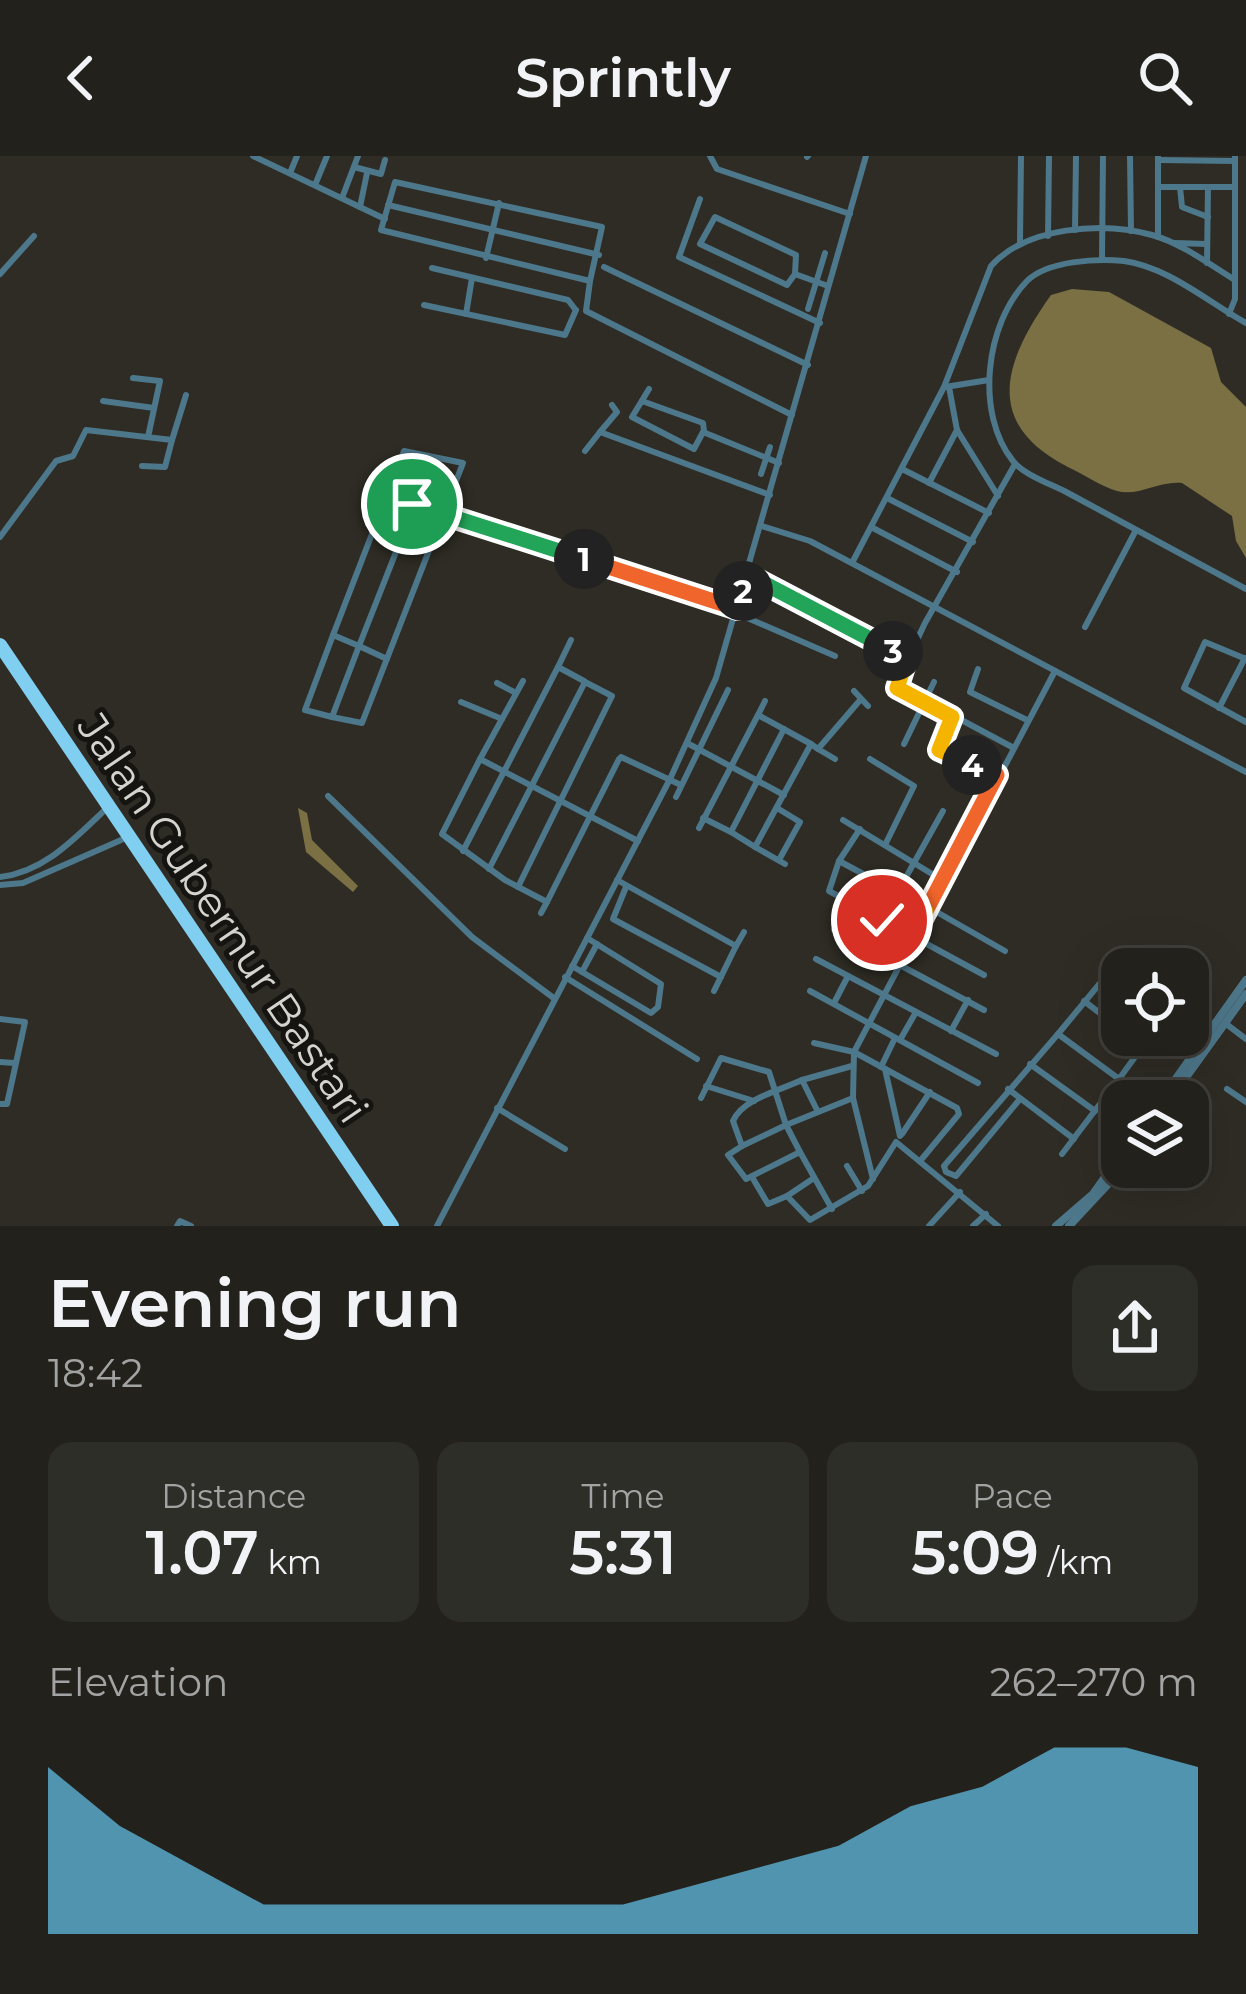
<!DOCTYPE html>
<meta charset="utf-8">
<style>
:root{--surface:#22211b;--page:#2e2e28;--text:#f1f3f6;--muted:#a2a3a3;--line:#3f3e3a;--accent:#65c5ee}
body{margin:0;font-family:Montserrat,sans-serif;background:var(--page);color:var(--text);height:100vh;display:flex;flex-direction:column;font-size:45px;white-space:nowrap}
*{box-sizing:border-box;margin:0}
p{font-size:39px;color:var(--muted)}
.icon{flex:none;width:66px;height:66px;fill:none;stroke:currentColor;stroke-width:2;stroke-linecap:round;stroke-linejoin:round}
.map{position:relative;height:1070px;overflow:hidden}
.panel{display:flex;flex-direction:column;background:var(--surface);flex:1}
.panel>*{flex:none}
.tools{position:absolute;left:1101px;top:792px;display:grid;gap:24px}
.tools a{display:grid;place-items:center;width:108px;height:108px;border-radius:24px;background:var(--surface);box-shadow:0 12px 48px #0002,0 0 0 3px var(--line);font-size:60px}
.pin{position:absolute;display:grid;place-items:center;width:102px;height:102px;color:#fff;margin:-51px;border:6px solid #fff;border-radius:50%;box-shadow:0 3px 12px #0007}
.km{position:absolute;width:60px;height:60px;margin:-30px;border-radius:50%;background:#222;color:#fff;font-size:33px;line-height:60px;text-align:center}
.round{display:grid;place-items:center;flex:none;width:126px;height:126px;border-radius:24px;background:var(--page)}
.overview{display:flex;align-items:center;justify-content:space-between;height:204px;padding:0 48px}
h1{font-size:66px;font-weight:600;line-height:90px}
.stats{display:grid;grid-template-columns:repeat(3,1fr);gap:18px;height:204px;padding:12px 48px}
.stats div{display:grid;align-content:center;border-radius:24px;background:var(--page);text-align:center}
.stats b{font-size:60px;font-weight:600}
.stats small{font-size:33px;font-weight:400}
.stats p{font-size:33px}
.chart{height:336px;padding:24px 48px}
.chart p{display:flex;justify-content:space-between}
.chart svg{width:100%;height:216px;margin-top:12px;fill:var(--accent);opacity:.7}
header{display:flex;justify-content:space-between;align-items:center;height:156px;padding:0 48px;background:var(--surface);font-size:54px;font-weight:600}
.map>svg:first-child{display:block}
.water{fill:#7a7043}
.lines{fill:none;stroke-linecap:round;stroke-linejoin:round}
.minor{stroke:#4d778a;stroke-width:6}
.tertiary{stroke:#4d778a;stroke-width:8}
.trunk{stroke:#80cef0;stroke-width:14}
.split-1-casing{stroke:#fff;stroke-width:24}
.split-2-casing{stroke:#fff;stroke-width:24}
.split-3-casing{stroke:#fff;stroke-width:24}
.split-4-casing{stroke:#fff;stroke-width:24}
.split-5-casing{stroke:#fff;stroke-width:24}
.split-6-casing{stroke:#fff;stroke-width:24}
.split-1{stroke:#22a559;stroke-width:15}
.split-2{stroke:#f0652b;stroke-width:15}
.split-3{stroke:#22a559;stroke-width:15}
.split-4{stroke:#f5b400;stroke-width:15}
.split-5{stroke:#f0652b;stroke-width:15}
.split-6{stroke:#f5b400;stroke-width:15}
.labels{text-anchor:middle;stroke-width:10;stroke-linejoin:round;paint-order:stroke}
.street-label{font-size:42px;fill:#d4d3ce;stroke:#151411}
</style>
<header><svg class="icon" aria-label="back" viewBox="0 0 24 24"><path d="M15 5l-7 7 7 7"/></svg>Sprintly<svg class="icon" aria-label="search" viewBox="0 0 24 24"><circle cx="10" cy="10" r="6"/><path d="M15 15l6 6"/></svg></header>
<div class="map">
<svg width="1246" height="1070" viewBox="0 0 1246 1070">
<rect width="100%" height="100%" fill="#2e2c24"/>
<!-- water -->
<g class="water">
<path d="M1072,133L1109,136L1211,192L1221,226L1246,251V402L1236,385L1232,360L1182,327C1160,324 1138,341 1117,335C1103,331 1088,321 1074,314C983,271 1001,209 1051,139Z"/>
<path d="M298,652L307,657L312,684L358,730L353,736L306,696Z"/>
</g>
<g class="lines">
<!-- minor -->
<g class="minor">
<path d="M253,0L385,63"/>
<path d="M710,0L717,13L850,58"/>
<path d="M1130,0L1131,75"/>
<path d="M1158,0V81"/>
<path d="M807,1L808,0"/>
<path d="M1158,4L1235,5"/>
<path d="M354,11L381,18L385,4"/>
<path d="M290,17L297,0"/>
<path d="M315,29L327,0"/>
<path d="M1158,31H1235"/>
<path d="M1180,31L1182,51L1208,61"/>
<path d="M342,42L358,0"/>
<path d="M700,43L679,101L820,167"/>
<path d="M388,49L599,99"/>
<path d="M360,51L367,17"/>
<path d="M1075,74L1076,0"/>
<path d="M1048,80L1049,0"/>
<path d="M1020,86L1021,0"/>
<path d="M1175,87L1207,88"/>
<path d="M486,102L499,47"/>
<path d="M1102,104L1103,0"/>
<path d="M1207,107L1208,31"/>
<path d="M604,111L808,209"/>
<path d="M432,112L568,144L575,153"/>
<path d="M0,118L34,80"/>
<path d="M795,118L796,99L715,61L700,88L787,129L795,118L828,130"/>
<path d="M590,125L602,71L395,26L381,74L590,125L586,155L792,259"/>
<path d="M424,149L565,179L576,154"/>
<path d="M808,153L825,97"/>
<path d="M466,158L472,122"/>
<path d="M1229,158L1235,143V0"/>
<path d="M1246,167C1208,146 1168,111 1124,105C1097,102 1047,105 1027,125C985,168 975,258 1013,305C1024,319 1051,328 1068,337C1127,369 1187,401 1246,433"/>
<path d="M133,222L160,225L148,281"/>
<path d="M945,231L989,224"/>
<path d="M949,231L957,274L998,340"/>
<path d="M649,233L632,261L694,293L703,276L779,307"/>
<path d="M103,245L154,252"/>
<path d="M642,245L703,267L704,275"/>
<path d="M612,249L617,256L600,276L770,339"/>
<path d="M172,284L186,239"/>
<path d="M585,295L600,276"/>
<path d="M902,313L989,357"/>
<path d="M761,318L770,291"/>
<path d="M929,327L957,274"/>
<path d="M383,339L738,453"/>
<path d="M887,342L973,386"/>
<path d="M762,370L810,385L1246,616"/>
<path d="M871,371L957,416"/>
<path d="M0,381L56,305L73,300L86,274L172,284L165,311L142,310"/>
<path d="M852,407L944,231L991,110C1026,71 1102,65 1152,79C1181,87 1209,108 1235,124"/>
<path d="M748,419L907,503"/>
<path d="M736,457L835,500"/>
<path d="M1085,471L1136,374"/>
<path d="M387,503L359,490L332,561L362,567L463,307L404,295L333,479L359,490L433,302"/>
<path d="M1246,503L1205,486L1184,532L1246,566"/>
<path d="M558,511L571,484"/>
<path d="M978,513L970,536L1027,564"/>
<path d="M497,527L516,537"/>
<path d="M854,535L868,550"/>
<path d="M461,546L502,563"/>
<path d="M1219,552L1245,502"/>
<path d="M758,559L765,545"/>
<path d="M332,561L305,554L333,479"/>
<path d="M952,561L939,594L997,619"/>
<path d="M687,587L784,639"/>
<path d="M811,588L818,593L861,543"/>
<path d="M904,588L934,526"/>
<path d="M1012,591L896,529L925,467L1015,308"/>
<path d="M818,593L835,603"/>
<path d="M480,603L523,525"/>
<path d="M870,603L914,630L886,687"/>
<path d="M328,640L472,781L555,843"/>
<path d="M676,641L728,534"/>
<path d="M777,652L800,666L779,704"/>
<path d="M703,662L731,676"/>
<path d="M843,664L942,724"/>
<path d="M699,672L758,559L811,588L755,691L785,708"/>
<path d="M860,673L839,705L829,735L984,819"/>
<path d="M638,685C585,657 532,630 480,603L442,678L505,724L547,746L619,603L621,601L681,629"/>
<path d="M755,691L731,676L784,573"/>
<path d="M463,695L558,511L584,525"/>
<path d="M839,705L897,736"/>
<path d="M489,713L585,526L612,540L518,731"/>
<path d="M0,721C45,716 76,681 108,651"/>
<path d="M617,724L736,790L714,835"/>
<path d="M0,729L23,727L128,681"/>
<path d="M626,731L613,763L721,821"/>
<path d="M928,751L1005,795"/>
<path d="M541,757L547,746"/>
<path d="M882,764L943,655"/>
<path d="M834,774L984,854"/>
<path d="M736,790L744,776"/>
<path d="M816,803L996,898"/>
<path d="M572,810L651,857L658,851L661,828L587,782"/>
<path d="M582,816L597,788"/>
<path d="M1106,820L1116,810"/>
<path d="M565,821L697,903"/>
<path d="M810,835L978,927"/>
<path d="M1084,845L1122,874"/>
<path d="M834,847L848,820"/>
<path d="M0,863L25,866L7,948H0"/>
<path d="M1225,867L1246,883"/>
<path d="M951,875L968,844"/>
<path d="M1058,878L1106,820L1122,831"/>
<path d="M1129,879L1143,890"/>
<path d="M900,884L916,856"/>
<path d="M814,887L854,896L957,952L959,958L921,1004"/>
<path d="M0,906L14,907"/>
<path d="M1030,908L1095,955"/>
<path d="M881,911L895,882"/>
<path d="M885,913L900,980"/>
<path d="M706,930L754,945"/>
<path d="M1008,933L1074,983"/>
<path d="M1227,933L1246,946"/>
<path d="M701,942L721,902L769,916L786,969L742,990L733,965C742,943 781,934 802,924"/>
<path d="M1020,943L956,1020L946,1016L944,1010L1058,878L1119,923L1151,879"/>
<path d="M497,952L565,993"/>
<path d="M818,956L802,924L852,910"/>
<path d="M902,978L930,936"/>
<path d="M742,990L728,999L746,1023L800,996L786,969L853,942"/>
<path d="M800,996L832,1053"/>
<path d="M1062,998L1119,923L1151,945"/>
<path d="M847,1010L862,1035"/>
<path d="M752,1021L768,1048L787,1040L810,1064L868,1030L896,986L998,1070"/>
<path d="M873,1023L853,942L854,896L1055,515"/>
<path d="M787,1040L814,1022"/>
<path d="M177,1070L180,1065L191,1070"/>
<path d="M437,1070L670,623L716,522L866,0"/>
<path d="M929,1070L960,1036"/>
<path d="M973,1070L986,1058"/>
</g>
<!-- tertiary -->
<g class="tertiary">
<path d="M1160,945L1246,824"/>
<path d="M1169,945L1246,838"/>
<path d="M1056,1070L1093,1038L1122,997"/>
<path d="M1069,1070L1124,1011"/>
</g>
<!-- trunk -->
<path class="trunk" d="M0,489L392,1070"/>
</g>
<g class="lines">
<!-- split-1 casing -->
<g class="split-1-casing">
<path id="split-1" d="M412,348L584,403"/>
</g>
<!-- split-2 casing -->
<g class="split-2-casing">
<path id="split-2" d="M584,403L738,453L743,435"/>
</g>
<!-- split-3 casing -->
<g class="split-3-casing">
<path id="split-3" d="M743,435L748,419L893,495"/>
</g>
<!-- split-4 casing -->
<g class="split-4-casing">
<path id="split-4" d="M893,495L907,502L897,532L952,561L939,594L972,609"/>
</g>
<!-- split-5 casing -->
<g class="split-5-casing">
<path id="split-5" d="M926,755L997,619L972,609"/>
</g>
<!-- split-6 casing -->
<g class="split-6-casing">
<path id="split-6" d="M882,764L913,781L926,755"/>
</g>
<!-- split-1 -->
<use href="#split-1" class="split-1"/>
<!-- split-2 -->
<use href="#split-2" class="split-2"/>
<!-- split-3 -->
<use href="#split-3" class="split-3"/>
<!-- split-4 -->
<use href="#split-4" class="split-4"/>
<!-- split-5 -->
<use href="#split-5" class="split-5"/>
<!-- split-6 -->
<use href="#split-6" class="split-6"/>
</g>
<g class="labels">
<!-- street labels -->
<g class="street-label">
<text transform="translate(223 762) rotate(56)" y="15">Jalan Gubernur Bastari</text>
</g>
</g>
</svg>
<div class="tools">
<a><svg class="icon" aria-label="locate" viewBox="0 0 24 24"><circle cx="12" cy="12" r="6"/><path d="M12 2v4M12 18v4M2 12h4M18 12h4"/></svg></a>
<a><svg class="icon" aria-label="layers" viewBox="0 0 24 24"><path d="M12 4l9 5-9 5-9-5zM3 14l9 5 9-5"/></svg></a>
</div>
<div class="pin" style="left:412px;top:348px;background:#1e9e55"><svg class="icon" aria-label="arrive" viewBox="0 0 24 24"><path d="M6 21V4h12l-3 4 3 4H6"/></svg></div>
<div class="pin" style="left:882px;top:764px;background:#d93025"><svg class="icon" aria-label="check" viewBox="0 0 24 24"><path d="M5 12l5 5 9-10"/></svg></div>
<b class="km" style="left:584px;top:403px">1</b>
<b class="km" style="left:743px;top:435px">2</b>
<b class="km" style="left:893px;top:495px">3</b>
<b class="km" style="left:972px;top:609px">4</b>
</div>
<section class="panel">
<div class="overview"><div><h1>Evening run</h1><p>18:42</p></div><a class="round"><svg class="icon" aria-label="share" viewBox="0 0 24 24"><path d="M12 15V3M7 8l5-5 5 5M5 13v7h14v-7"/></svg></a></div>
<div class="stats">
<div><p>Distance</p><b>1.07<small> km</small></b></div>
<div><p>Time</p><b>5:31</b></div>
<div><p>Pace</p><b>5:09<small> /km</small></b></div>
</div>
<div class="chart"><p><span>Elevation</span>262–270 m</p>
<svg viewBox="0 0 160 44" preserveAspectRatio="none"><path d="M0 44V10L10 22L20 30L30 38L40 38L50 38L60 38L70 38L80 38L90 34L100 30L110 26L120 18L130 14L140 6L150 6L160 10V44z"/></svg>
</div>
</section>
